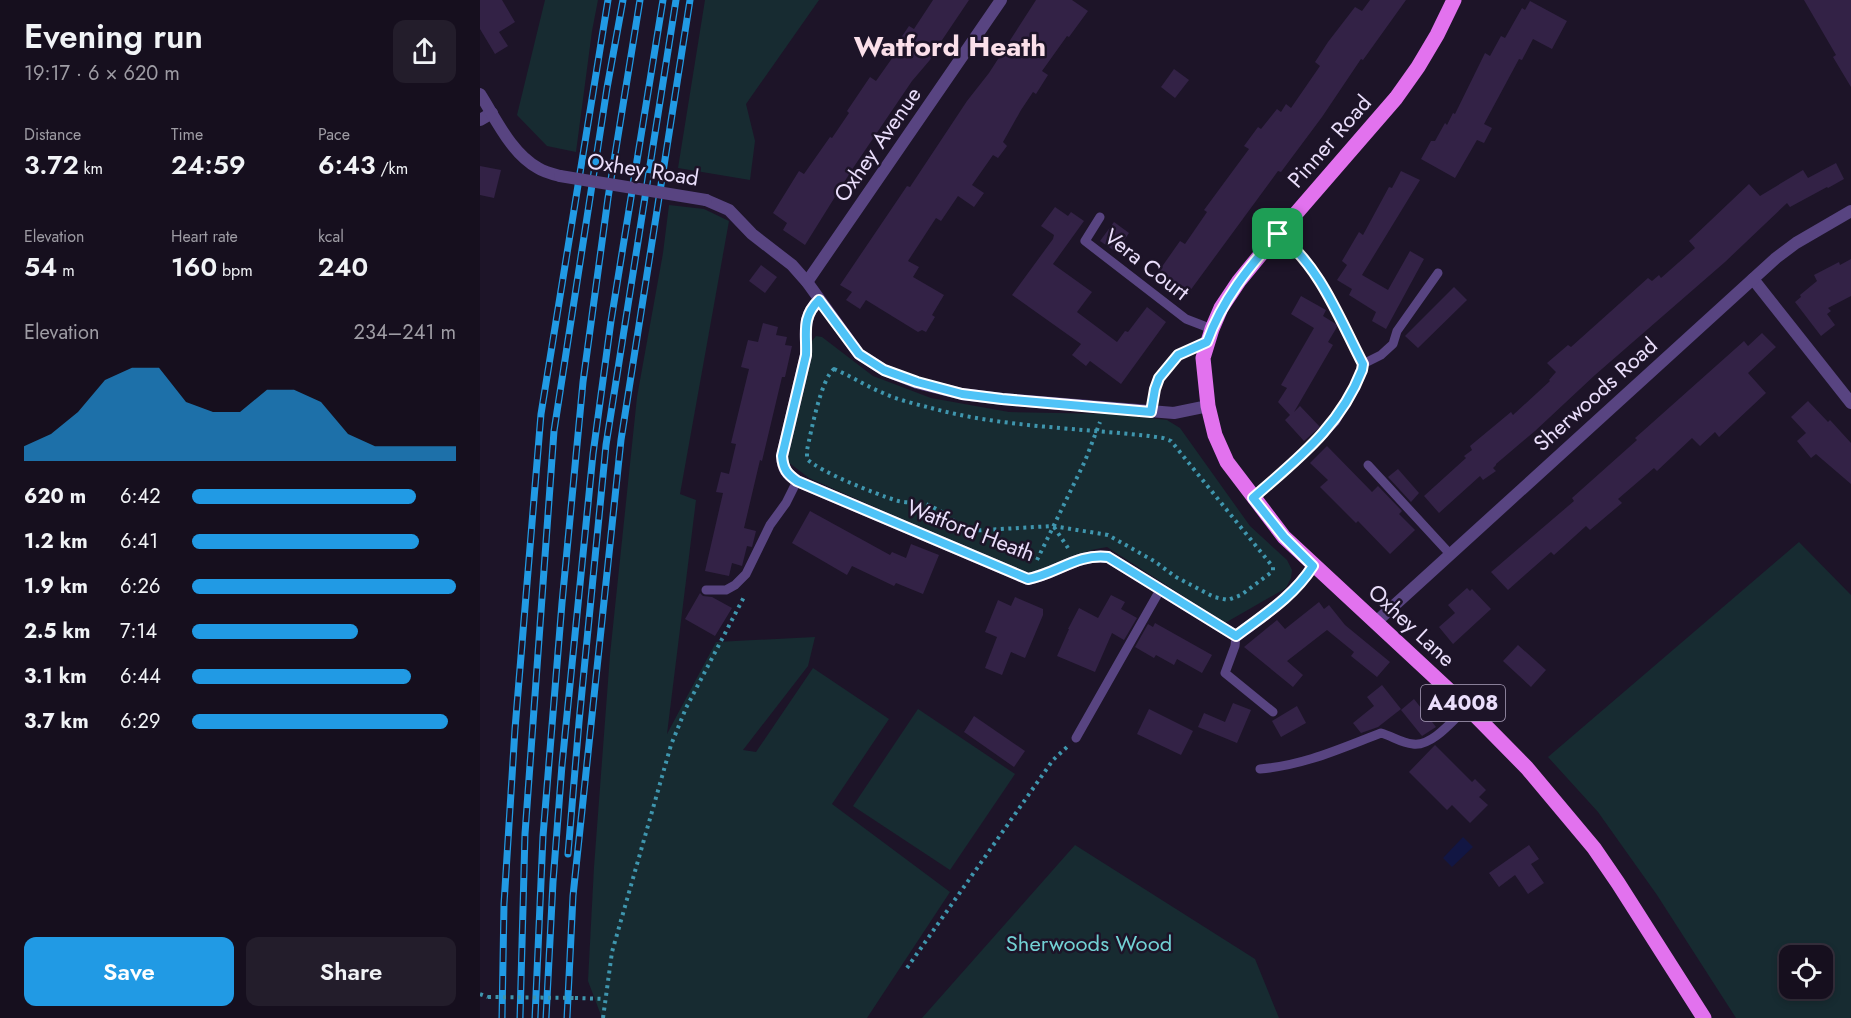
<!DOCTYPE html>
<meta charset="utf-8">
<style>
:root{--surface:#160f1e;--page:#231d2b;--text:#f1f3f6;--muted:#9e9ca4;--line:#352f3c;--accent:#219ae4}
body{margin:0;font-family:Jost,sans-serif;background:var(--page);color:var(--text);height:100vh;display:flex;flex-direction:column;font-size:22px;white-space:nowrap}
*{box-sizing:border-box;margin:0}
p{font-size:20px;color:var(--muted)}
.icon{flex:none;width:33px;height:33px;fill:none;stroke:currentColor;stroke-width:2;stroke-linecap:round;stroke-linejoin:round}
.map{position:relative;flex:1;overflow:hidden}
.drawer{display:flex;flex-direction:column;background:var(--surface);width:480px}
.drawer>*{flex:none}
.controls{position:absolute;left:1299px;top:945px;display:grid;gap:12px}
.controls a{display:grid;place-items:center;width:54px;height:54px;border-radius:12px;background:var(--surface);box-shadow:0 3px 9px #0003,0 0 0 2px var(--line);font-size:30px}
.pin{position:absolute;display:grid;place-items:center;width:51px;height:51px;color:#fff;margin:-26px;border-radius:12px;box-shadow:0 3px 9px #0006}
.round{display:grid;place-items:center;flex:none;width:63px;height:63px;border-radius:12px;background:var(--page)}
.headline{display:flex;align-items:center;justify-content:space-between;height:102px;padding:0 24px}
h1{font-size:33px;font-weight:600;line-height:45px}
.figures{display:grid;grid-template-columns:repeat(3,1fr);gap:9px;height:102px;padding:6px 24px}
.figures div{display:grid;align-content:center}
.figures b{font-size:26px;font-weight:600}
.figures small{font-size:16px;font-weight:400}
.figures p{font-size:16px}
.chart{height:168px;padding:12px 24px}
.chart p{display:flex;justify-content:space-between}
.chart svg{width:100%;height:108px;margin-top:6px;fill:var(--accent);opacity:.7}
.cta{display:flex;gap:12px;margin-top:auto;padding:12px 24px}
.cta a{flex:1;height:69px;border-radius:12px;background:var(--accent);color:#fff;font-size:24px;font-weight:600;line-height:69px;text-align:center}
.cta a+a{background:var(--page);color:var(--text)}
ul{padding:0 24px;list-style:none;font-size:20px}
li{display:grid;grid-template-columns:96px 72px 1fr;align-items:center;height:45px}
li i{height:15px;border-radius:8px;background:var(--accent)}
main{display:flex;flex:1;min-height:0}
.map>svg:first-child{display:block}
.green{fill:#172b31;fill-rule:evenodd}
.water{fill:#121643}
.building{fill:#332246}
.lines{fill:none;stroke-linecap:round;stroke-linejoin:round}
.path{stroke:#3f96ae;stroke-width:4;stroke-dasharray:3 4.5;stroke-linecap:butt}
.service{stroke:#584481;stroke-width:9}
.minor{stroke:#584481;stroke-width:12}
.tertiary{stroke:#584481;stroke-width:12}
.primary{stroke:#e272ee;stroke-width:15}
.rail-casing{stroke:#219ae4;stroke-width:7}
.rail{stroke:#1d1428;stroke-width:4.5;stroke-dasharray:14;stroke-linecap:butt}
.path-bridge{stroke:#3f96ae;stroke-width:4;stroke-dasharray:3 4.5;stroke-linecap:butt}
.tertiary-bridge{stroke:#584481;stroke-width:12}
.route-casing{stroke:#fff;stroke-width:12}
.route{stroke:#4fc3f7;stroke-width:8}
.labels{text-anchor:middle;stroke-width:5;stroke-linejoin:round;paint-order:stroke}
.shield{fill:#1d1428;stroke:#aca1bc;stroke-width:1.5}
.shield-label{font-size:21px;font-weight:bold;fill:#eadefb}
.street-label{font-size:22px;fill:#eadefb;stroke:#1d1428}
.park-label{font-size:22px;fill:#72d1d4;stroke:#1d1428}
.district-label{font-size:28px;font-weight:bold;fill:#fbe0ea;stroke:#1d1428}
</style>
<main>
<section class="drawer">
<div class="headline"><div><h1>Evening run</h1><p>19:17 · 6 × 620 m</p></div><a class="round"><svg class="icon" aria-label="share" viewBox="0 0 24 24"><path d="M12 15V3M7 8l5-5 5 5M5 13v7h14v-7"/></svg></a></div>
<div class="figures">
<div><p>Distance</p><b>3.72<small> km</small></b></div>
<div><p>Time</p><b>24:59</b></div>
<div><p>Pace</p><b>6:43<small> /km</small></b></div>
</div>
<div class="figures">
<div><p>Elevation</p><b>54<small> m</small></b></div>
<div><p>Heart rate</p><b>160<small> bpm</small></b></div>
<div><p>kcal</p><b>240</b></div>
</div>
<div class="chart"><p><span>Elevation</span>234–241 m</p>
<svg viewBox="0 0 160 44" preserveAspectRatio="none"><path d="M0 44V38L10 33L20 24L30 11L40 6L50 6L60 20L70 24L80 24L90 15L100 15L110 20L120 33L130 38L140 38L150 38L160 38V44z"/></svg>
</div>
<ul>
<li><b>620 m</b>6:42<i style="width:85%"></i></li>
<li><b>1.2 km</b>6:41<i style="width:86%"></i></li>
<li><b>1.9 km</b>6:26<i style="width:100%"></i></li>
<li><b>2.5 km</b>7:14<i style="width:63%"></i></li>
<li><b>3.1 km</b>6:44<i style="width:83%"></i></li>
<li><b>3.7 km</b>6:29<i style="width:97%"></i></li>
</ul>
<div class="cta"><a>Save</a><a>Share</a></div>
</section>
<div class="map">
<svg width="1371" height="1018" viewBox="0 0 1371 1018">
<rect width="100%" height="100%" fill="#1d1428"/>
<!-- green -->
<g class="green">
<path d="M65,0H118L112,31L96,152L67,146L37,115Z"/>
<path d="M225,0H339L266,104L275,141L270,180L198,168Z"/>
<path d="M189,205L224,209L249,221L200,494L216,500L187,734L236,642L335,637L328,666L263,750L276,752L333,668L409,719L352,804L470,892L387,1018H122L108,981L114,867L130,655L157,397L183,253Z"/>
<path d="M336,336L342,337L393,376L451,398L529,412L631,414L687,420L700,428L770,526L807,560L812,570L811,578L806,588L745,623L627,547L611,550L550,576L329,478L308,462L306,455L332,341Z"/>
<path d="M1319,542L1371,595V1018H1256L1177,895L1118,812L1068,757ZM1310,956H1342V988H1310Z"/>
<path d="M438,709L535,774L470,870L373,806Z"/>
<path d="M595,845L775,959L799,1018H442Z"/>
</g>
<!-- water -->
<path class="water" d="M983,837L993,847L972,867L963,858Z"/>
<!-- building -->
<g class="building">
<path d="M0,0H22L35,22L19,32L28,46L15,54L0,29Z"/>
<path d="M453,0H489L454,52L455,54L432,81L373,168L325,245L303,230L307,223L293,213L319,171L324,174L350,137L352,138L369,113L367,111L390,77L396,81L420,47L416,45L429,26L434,29Z"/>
<path d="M556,0H592L608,11L589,37L587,36L562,71L568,75L556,94L553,92L541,110L523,142L527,146L518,158L513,155L492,185L504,193L494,207L478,196L461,221L456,218L428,261L439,267L433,277L464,295L452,315L455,317L446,332L442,330L438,332L386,300L380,309L366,300L372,292L360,285L427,186L430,187L487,101L509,73Z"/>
<path d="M890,0H926L883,60L881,59L842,117L801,172L798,171L704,299L674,278L700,241L705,244L727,212L724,210L769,149L764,146L778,127L781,129L797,109L801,112L806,104L811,108L840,66L835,62L848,42L875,7L882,11Z"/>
<path d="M1324,0H1371V87L1353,57L1356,55Z"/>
<path d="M1050,1L1087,21L1072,49L1053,39L1042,60L1039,59L1004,124L1012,128L1004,143L997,140L975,178L941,159L951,141H955L965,123L967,125L973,113L975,114L1005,53L1010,56L1021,36L1025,38L1042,8L1045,10Z"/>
<path d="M694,69L709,80L695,98L681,87Z"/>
<path d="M1356,163L1364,179L1348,188L1347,187L1310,207L1307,203L1245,262L1115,375L1055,431L1016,464V465L1013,468L1016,471L1003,480L1000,476L959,513L944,496L986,458L984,456L992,450L990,446L1031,412L1033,415L1070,381L1069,380L1076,372L1067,363L1088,345L1091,347L1168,278L1172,281L1179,275L1181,278L1215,248L1209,241L1269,184L1280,196L1323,170L1328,178Z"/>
<path d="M0,166L21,170L14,198L0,195Z"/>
<path d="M921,171L940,180L882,275L908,290L930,251L944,259L906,329L892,321L896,312L869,295L872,289L857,280L867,265L862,261L879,232L883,235L909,187L912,188Z"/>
<path d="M575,207L588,216L591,212L604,221L573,264L612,292L597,312L637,342L645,331L648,332L667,307L686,322L641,384L610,361L606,366L592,355L601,344L532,295L573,239L574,235L561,226Z"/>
<path d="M634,222L649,233L636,252L620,241Z"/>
<path d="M1371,259V296L1348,308L1351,311L1347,314L1355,325L1341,336L1315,302L1321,297L1320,295L1337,281L1334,275L1359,262L1360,265Z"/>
<path d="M281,265L297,277L285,293L269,281Z"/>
<path d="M974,287L987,300L938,348L925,336Z"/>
<path d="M821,296L846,310L843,316L856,324L857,327L848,342L853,345L814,412L820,406L840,427L824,441L805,420L810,415L798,402L807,388L801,385L834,328L811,314Z"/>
<path d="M283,323L298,327L296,335L307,337L305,345L312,346L305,377H302L282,461L280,460L264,528L276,531L272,547L267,546L262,566L252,563L249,576L225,571L243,493L236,492L241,472L249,474L256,444L251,443L269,369L261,367L268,340L278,342Z"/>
<path d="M1282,333L1296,347L1268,373L1286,393L1239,437L1235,432L1220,446L1212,438L1177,471L1174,468L1138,499L1142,503L1110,530L1106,526L1074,555L1071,552L1028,590L1011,572L1094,501L1092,498L1157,440L1155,438L1163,431L1264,341L1268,346Z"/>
<path d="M1328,401L1348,422L1350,420L1371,443V484L1336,454L1331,458L1317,441L1326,433L1311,417Z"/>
<path d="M847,446L892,492L898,486L922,511L919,514L935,530L910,554L878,521L876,523L840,487L848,480L830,463Z"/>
<path d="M918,469L939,493L931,502L908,477Z"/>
<path d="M330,511L410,555L412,552L426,558L431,544L459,555L443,594L416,583L414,586L372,566L367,575L312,543Z"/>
<path d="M987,588L990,591L992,589L1011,609L973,644L959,627L975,613L968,605Z"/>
<path d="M220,593L223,596L232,597L252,608L235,636L205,619Z"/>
<path d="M631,595L645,602L641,609L657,618L644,640L632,633L615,672L577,656L589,629H588L599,608L618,618Z"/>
<path d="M535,597L563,609V615L545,658L531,652L522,675L505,668L517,637L505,632L518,600L531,606Z"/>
<path d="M839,602L844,609L849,605L865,625L910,662L897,677L871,656L874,652L847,630L807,661L823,675L813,687L764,647L797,620L805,629Z"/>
<path d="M675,623L732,655L722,673L697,659L694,665L676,655L674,658L655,647L668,624L673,627Z"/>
<path d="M1038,645L1066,670L1051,687L1023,661Z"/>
<path d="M902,685L921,709L898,727L881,733L873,723L894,706L887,697Z"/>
<path d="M934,699L956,727L942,736L921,710Z"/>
<path d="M753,703L771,710L757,743L718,727L724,713L745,722Z"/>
<path d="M817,706L826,723L801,737L792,721Z"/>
<path d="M669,709L713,731L701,755L657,734Z"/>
<path d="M494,716L545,751L534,767L484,732Z"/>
<path d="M955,745L992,782L995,779L1006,790L999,797L1008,805L990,823L972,805L967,810L929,772Z"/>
<path d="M1049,845L1059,859L1051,864L1064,883L1048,894L1035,875L1019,887L1009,873Z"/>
</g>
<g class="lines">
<!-- path -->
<g class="path">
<path d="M810,243L849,296L857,311"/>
<path d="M354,369C371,376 386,386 403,393C418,400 436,404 451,408C520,427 598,428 669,436L683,438L691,441L793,567V571L761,595L748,600L734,597L696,577L674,561L628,535L573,526L487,531C474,521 463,511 448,505C437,501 426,504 415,500C396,494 340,472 327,459V450C331,432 341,379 354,369Z"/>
<path d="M574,527L588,548"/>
<path d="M557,560L605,461L620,422"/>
<path d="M427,968L573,760L587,747"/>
<path d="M0,994L8,997"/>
<path d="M95,998L125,999"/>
<path d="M123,1018L132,952L191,745L206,708L265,595"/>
</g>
<!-- service -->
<g class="service">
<path d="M620,217L605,241L706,319L732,329"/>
<path d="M883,364L901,355L913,344L917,331L958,273"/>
<path d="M671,412L674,389L679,378L698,355L727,342"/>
<path d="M888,465L970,554"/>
<path d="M773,498L829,449L855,422L879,378L883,364L862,322"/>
<path d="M226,590H246L255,585L266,574L290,525L306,503L317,481"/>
<path d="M756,636L755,646L745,673L793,712"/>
<path d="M596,738L680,590"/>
<path d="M780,769C825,765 859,749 901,733C912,736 921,743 933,744C952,747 974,719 987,707"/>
</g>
<!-- minor -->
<g class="minor">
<path d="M0,120L12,113"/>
<path d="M1273,279L1371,403"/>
<path d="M327,282L521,0"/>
<path d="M339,300C321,318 327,332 326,355L302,456C303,470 307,474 317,481L548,579C576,574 598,553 628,557L756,636C786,614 812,597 833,566"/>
<path d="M896,622L1296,258L1316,243L1371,211"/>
</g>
<!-- tertiary -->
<g class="tertiary">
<path d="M0,94C16,119 31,153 58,168C64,172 72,174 80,176"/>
<path d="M226,200L249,210L272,234L312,265L327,282L379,354L404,370L437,383L482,394L522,399L694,413L728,406"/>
</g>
<!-- primary -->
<path class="primary" d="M974,0L957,35L938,67L916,98L786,248L759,281L741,308L732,329L723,358L728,406L735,435L747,462L804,537L987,707L1047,768L1114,848L1138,883L1224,1018"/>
<!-- rail casing -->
<g class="rail-casing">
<g id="rail">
<path d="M88,854L99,722L126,445L196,0"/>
<path d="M22,1018L24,904L35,729L61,414L128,0"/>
<path d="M40,1018L45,834L74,431L127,88L143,0"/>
<path d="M55,1018L63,836L82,603L103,382L128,198L160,0"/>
<path d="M66,1018L73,882L82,765L113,454L131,321L183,0"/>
<path d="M87,1018L93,896L141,440L210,0"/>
</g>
</g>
<!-- rail -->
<use href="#rail" class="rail"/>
<!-- path-bridge -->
<path class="path-bridge" d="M8,997L95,998"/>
<!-- tertiary-bridge -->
<path class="tertiary-bridge" d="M80,176L226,200"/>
</g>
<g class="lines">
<!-- route casing -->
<g class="route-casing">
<path id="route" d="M798,234C840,266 859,318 883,364L882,370C860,427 817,459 773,498L804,537L833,566C813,597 785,614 756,636L628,557C598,553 576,574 548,579L317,481C307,474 303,469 302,456L326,355C327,332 321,318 339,300L379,354L404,370L437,382L482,394L522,399L671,412L675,389L679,378L698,355L727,342C742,300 769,267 798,234Z"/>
</g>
<!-- route -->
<use href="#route" class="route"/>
</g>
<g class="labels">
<!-- shield labels -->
<rect class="shield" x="941" y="685" width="84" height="36" rx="4.5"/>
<g class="shield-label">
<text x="983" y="710">A4008</text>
</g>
<!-- street labels -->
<g class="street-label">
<text transform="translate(849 141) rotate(-49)" y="8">Pinner Road</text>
<text transform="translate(397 144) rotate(-55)" y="8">Oxhey Avenue</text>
<text transform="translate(163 169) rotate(9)" y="8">Oxhey Road</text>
<text transform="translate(667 264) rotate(38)" y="8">Vera Court</text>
<text transform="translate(1115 394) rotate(-42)" y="8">Sherwoods Road</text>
<text transform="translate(491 530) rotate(21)" y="8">Watford Heath</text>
<text transform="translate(932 625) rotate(43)" y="8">Oxhey Lane</text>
</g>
<!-- park labels -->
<g class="park-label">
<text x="609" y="951">Sherwoods Wood</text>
</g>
<!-- district labels -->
<g class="district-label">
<text x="470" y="56">Watford Heath</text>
</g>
</g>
</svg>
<div class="controls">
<a><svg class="icon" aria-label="locate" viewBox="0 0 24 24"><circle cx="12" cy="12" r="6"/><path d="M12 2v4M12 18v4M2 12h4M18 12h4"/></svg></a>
</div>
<div class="pin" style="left:798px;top:234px;background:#1e9e55"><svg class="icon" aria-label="arrive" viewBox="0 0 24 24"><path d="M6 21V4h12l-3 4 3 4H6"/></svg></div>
</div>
</main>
